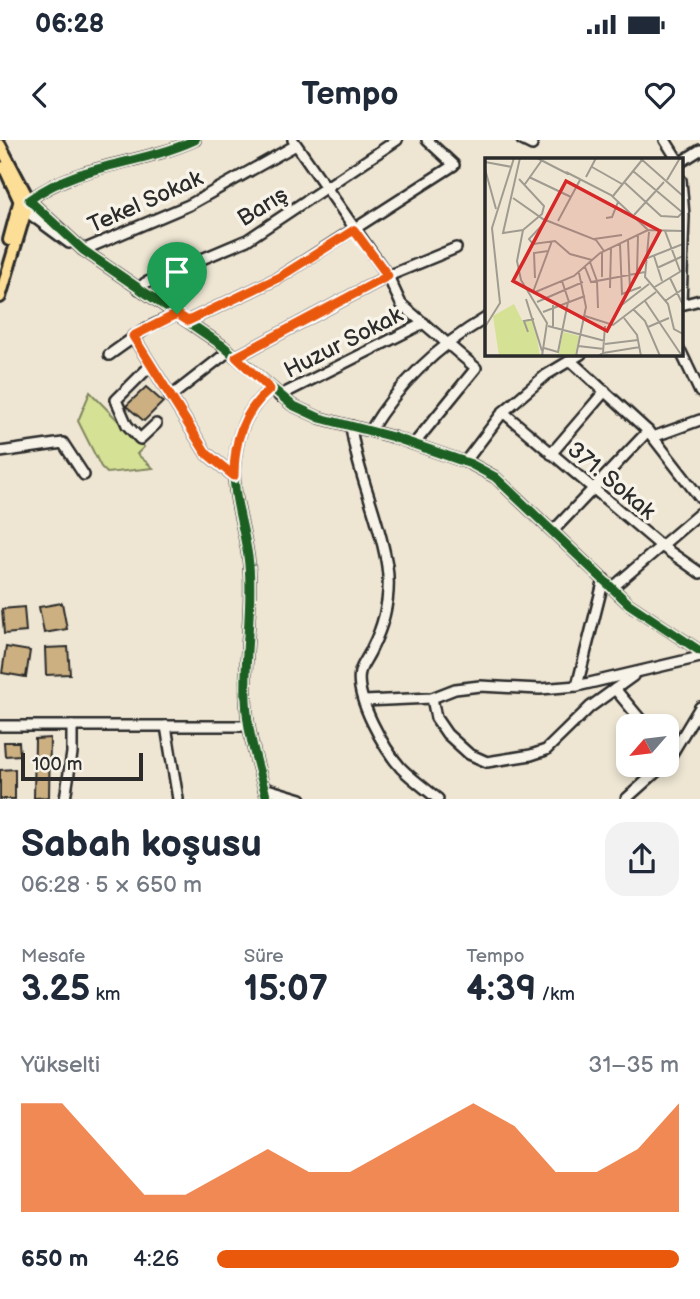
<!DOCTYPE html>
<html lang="tr">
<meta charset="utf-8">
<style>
:root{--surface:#fff;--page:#f2f2f3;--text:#1f2937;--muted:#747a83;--accent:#ea580c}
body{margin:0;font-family:"Balsamiq Sans",sans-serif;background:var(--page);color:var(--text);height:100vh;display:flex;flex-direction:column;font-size:26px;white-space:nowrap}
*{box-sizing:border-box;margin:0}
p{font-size:23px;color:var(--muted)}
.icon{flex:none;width:38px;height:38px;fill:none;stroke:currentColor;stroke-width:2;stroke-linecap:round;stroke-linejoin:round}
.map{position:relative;height:659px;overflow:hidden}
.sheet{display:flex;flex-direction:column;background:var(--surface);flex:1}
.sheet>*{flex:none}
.needle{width:46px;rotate:242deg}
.controls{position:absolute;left:616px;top:574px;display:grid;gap:14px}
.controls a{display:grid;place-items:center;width:63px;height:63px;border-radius:14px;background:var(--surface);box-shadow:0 4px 10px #0003;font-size:35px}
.scale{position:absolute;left:21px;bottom:18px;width:122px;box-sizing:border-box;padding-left:7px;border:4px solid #2b2b2b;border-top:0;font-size:19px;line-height:24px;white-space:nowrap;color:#2b2b2b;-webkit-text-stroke:5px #f7f3e8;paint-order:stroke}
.pin{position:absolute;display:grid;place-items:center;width:60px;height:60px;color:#fff;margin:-72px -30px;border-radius:50% 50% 50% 0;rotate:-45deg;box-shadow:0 0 7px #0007}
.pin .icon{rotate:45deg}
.round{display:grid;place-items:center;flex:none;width:74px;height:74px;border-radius:21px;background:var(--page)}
.headline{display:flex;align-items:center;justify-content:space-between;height:119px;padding:0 21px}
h1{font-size:38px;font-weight:800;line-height:52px}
.metrics{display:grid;grid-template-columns:repeat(3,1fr);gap:10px;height:119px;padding:7px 21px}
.metrics div{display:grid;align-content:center}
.metrics b{font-size:35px;font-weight:800}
.metrics small{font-size:19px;font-weight:400}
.metrics p{font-size:19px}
.chart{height:196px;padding:14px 21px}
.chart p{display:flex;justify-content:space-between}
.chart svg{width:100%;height:126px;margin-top:7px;fill:var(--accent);opacity:.7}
ul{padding:0 21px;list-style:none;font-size:23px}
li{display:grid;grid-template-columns:112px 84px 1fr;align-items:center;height:52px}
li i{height:18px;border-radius:9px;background:var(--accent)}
.status{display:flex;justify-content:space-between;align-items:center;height:49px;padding:0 35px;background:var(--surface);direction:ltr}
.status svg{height:19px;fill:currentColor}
header{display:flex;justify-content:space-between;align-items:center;height:91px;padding:0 21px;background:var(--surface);font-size:32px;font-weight:800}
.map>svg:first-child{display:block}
.green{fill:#d5e194;stroke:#808660;stroke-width:2}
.building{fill:#ccb081;stroke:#2b2b2b;stroke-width:2}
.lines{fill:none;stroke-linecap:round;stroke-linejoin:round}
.minor-casing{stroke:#2b2b2b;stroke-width:14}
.major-casing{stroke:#2b2b2b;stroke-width:16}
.minor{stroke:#f7f3e8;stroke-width:9}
.major{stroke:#fdde96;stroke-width:10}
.cycleway-casing{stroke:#f7f3e8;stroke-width:13}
.cycleway{stroke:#1b5e20;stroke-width:9}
.route-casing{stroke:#fff;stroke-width:14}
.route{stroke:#ea580c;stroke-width:9}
.labels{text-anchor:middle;stroke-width:7;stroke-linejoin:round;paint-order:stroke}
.street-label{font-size:23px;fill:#2b2b2b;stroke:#f7f3e8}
.inset-road{fill:none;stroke:#a09b90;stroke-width:2}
.view{fill:#d62828;fill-opacity:0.15;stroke:#d62828;stroke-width:3.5}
.inset-edge{fill:none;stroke:#2b2b2b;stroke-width:3.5}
</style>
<div class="status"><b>06:28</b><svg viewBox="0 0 49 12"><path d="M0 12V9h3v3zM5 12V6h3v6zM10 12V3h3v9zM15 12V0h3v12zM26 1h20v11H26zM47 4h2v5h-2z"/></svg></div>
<header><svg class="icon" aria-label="back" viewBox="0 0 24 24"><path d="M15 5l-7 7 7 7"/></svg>Tempo<svg class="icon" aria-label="heart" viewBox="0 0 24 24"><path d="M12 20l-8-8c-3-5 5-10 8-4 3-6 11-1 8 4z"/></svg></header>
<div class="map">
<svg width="700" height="659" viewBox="0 0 700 659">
<rect width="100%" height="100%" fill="#eee6d3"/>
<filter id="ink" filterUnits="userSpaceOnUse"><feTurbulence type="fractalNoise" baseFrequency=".0143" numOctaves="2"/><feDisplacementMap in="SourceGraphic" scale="14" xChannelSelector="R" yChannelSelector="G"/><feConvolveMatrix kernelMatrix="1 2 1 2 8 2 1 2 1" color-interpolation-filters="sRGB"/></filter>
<g filter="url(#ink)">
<!-- green -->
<path class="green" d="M90,252L144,307L137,314L153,328L107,333L101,327L78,281Z"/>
<!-- building -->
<g class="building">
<path d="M146,247L163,262L144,281L126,266Z"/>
<path d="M62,463L67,489L44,493L39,467Z"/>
<path d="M24,467L26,492L4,494L2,469Z"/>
<path d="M6,507L30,511L26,537L2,533Z"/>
<path d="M68,507L70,534L46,535L45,508Z"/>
<path d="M50,598L49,657L34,658L35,599Z"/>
<path d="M4,602H19L20,615L5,616Z"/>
<path d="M15,629V659H0V630Z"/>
</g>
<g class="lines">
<!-- minor casing -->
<g class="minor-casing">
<g id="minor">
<path d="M195,0C138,26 81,22 29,60L83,110L223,206L292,265L320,278L393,297L471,324L495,337L629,464L700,511"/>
<path d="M293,0L388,136L401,164L476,228L414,304"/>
<path d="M522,0L532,5"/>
<path d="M665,0L677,19"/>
<path d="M681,22L700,10"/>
<path d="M681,40L684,76L681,164"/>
<path d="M27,72L69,103"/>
<path d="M83,110L189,65L296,5"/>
<path d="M139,149L145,143L247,100L397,0"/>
<path d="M681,165L700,160"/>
<path d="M188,181L278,138L454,25L427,0"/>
<path d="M133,196L206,313L234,336"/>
<path d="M681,212L700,252"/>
<path d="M109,215L147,188L177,174"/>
<path d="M236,217L388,136L456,108"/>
<path d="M570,220L648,291L700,358"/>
<path d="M150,226L116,260L127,285L140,299L156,284"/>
<path d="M279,256L424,183"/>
<path d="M170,257L229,211"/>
<path d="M503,272L660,405L700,433"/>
<path d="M351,286C357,334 380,378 387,426C391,454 385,482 372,508C369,516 362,524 360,532C354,557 385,610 401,628C412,639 426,649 438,659"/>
<path d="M370,291C399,243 438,206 486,178"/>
<path d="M653,297L700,280"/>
<path d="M0,312L63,303L84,335"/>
<path d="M551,314L605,251"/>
<path d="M465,322L503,272L546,235L581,214"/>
<path d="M554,390L648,291"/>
<path d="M612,448L700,373"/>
<path d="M577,546L604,439"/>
<path d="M615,549L646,586"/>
<path d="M432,558L436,578L447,594L469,614L487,622L531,615L546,610L590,567L633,536"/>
<path d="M364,561L432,558L455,549L480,546L540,549L577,546L700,517"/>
<path d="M0,586H248"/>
<path d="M166,586L178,659"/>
<path d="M667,622L700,567"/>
<path d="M264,648L301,659"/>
<path d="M65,659L72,613V586"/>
<path d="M267,659C258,626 247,593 246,559C244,514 253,470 249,425C246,390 230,353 235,319C238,290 248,268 270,249"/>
<path d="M626,659L664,625"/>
</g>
</g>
<!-- major casing -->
<g class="major-casing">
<g id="major">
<path d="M0,5L29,60"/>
<path d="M4,27L22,66"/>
<path d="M9,100L19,63L29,60"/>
<path d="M0,157L29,60"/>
</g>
</g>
<!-- minor -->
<use href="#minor" class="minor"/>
<!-- major -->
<use href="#major" class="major"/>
<!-- cycleway casing -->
<g class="cycleway-casing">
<g id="cycleway">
<path d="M195,0C138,26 81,22 29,60L83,110L223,206L292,265L320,278L393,297L471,324L495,337L629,464L700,511"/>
<path d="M267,659C258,626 247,593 246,559C244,514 253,470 249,425C246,390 230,353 235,319C238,290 248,268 270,249"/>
</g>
</g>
<!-- cycleway -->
<use href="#cycleway" class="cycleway"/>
</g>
</g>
<g class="lines" filter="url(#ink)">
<!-- route casing -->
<g class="route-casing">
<path id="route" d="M354,90L388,136L236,217L270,249C243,272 234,301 234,336L206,313L133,196L177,174L188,181L278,138Z"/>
</g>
<!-- route -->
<use href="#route" class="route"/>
</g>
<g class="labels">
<!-- street labels -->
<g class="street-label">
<text transform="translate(145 61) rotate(-24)" y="8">Tekel Sokak</text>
<text transform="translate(262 66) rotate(-32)" y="8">Barış</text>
<text transform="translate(343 202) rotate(-27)" y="8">Huzur Sokak</text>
<text transform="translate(612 340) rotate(40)" y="8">371. Sokak</text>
</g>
</g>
<!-- overview -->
<g transform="translate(485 18)">
<rect width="198" height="198" fill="#eee6d3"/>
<path d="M29,146L37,162H49L55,198H14L8,158ZM78,174L94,178L90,198H73Z" fill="#d5e194"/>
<path class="inset-road" d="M35,0L18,75L38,72M52,0L83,16M155,0L198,38M0,4L27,9M107,9L137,26M0,11L11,51M148,13L198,55M81,14L126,37L164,73M44,19L86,39M101,19L111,0M34,21L59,48L57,56L38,72L32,103L36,122L62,165L57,198M182,22L195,0M139,24L176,58L193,59L197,55M40,26L57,2M128,38L157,2M28,40L58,61L111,82L119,93M149,57L179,24M121,60L127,59L133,44M62,62L44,81L48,86L70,83L85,96L107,102M73,63L95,22M163,72L198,73M180,73L195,113M164,74L160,119L183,146L189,171L198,176M109,81L137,77M143,82L145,133M135,86L137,136L156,129M169,98L177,123M160,101L198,86M105,104L112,123L113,150M100,109L106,124L160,114M172,110L198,98M152,115L153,77M117,119V94M50,120L49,95L63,93M185,120L198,147M77,123L84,144M125,130L126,90M168,130L198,112M48,134L67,83M48,135L89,118L115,95L163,72M41,141L57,193M160,143L197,198M180,143L198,131M52,144L98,124M134,149L164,126M148,151L160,163L175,198M58,154L100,138M100,158L128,167L171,134M139,160L152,177L156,198M63,168L120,183M0,169L15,145L7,70L29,0M68,169V147M163,169L184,160M43,174L39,163L49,161M120,186L153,182M93,188L119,191M59,190L73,194L83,144M118,195L155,189M91,198L101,149L94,115M113,198L118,195L120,168"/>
<path class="view" d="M81,23L175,73L122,173L28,123Z"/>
<rect width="198" height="198" class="inset-edge"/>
</g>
</svg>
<div class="controls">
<a><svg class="needle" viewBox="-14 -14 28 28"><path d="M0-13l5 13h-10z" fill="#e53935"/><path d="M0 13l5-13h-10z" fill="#747a83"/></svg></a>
</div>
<div class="scale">100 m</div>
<div class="pin" style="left:177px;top:174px;background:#1e9e55"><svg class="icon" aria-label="arrive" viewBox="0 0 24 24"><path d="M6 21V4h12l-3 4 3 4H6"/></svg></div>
</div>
<section class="sheet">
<div class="headline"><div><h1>Sabah koşusu</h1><p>06:28 · 5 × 650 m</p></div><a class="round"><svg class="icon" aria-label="share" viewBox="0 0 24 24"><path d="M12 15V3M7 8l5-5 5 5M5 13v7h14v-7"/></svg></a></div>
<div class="metrics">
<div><p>Mesafe</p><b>3.25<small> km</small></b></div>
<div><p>Süre</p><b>15:07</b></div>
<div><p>Tempo</p><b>4:39<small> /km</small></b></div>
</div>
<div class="chart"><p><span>Yükselti</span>31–35 m</p>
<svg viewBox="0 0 160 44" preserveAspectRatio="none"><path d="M0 44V6L10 6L20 22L30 38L40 38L50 30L60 22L70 30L80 30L90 22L100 14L110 6L120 14L130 30L140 30L150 22L160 6V44z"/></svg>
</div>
<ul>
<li><b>650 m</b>4:26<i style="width:100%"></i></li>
</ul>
</section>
